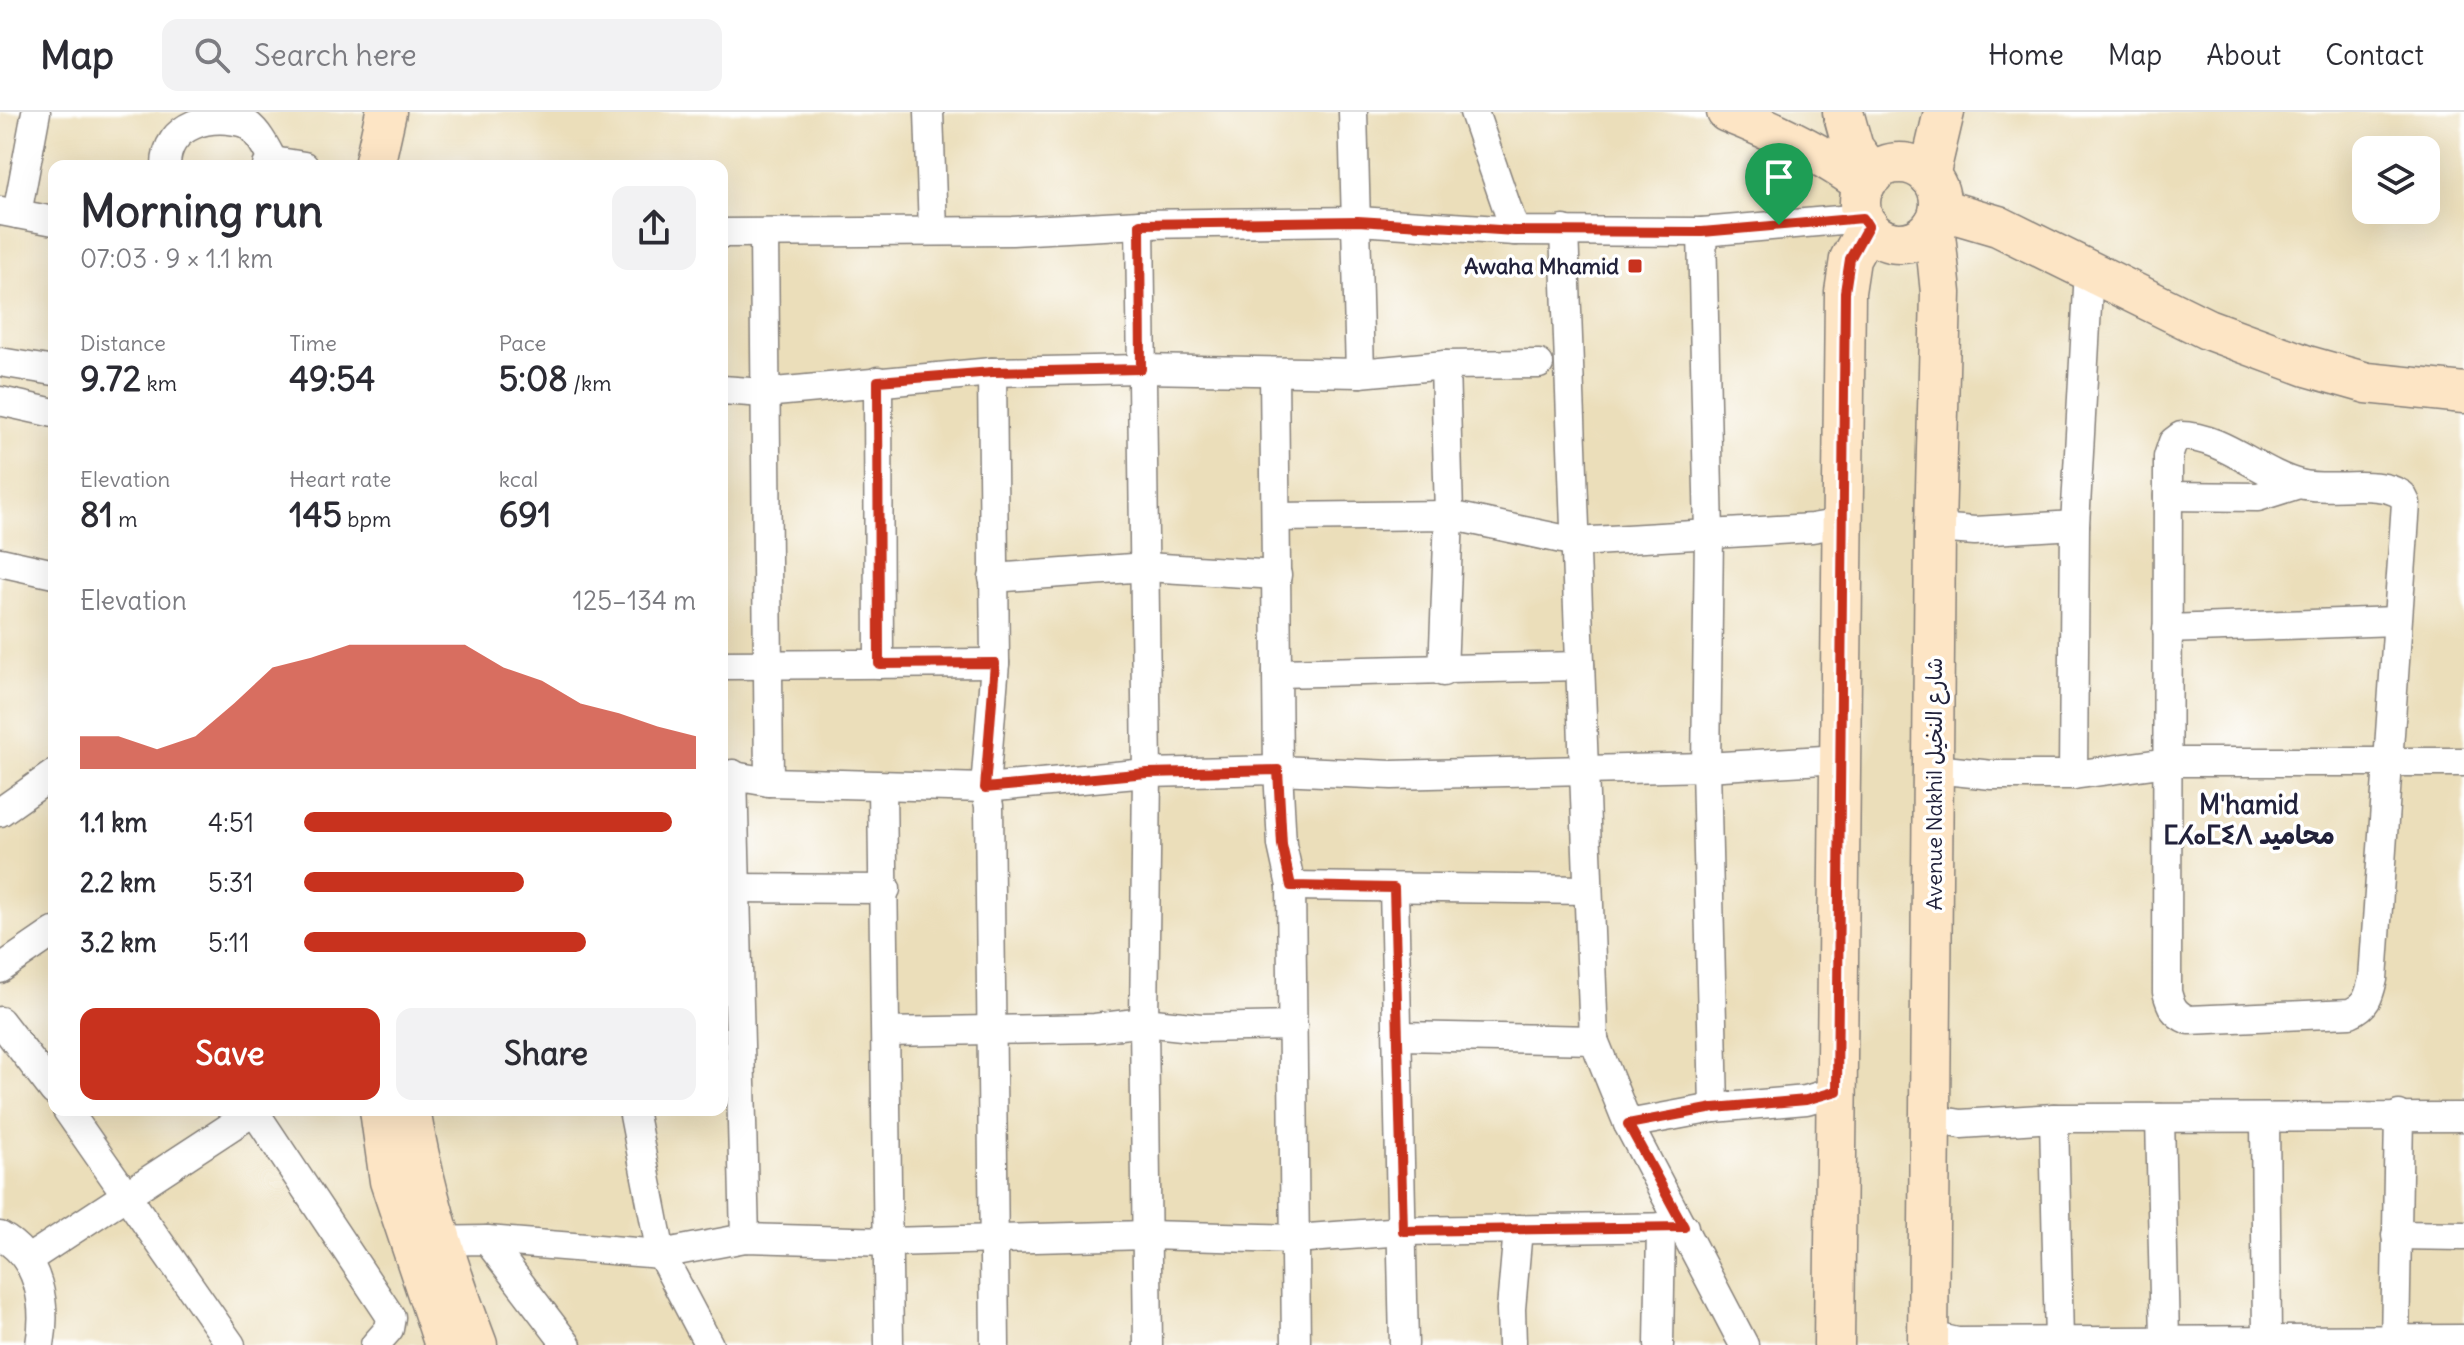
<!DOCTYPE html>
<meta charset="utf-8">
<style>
:root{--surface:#fff;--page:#f2f2f3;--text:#2b2b33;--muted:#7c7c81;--line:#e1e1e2;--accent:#c8321e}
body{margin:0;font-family:Delius,"Playpen Sans Arabic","Noto Sans Tifinagh",sans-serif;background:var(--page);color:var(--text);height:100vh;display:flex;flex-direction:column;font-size:30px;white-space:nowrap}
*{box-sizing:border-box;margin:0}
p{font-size:26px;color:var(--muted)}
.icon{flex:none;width:44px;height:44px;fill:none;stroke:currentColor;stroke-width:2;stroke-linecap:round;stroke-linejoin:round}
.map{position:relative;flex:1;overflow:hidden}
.sheet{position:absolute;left:48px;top:48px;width:680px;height:956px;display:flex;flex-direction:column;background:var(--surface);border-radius:16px;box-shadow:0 8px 32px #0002}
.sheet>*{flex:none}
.tools{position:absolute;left:2352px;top:24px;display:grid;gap:16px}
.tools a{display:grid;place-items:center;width:88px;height:88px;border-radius:16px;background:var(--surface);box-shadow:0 8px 32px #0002;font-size:40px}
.pin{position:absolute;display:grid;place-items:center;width:68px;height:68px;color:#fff;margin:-82px -34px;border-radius:50% 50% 50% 0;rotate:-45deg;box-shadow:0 0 8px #0007}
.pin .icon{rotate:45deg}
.round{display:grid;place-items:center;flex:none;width:84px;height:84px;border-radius:16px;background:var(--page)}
.summary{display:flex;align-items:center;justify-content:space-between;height:136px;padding:0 32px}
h1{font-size:44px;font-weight:700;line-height:60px}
.figures{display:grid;grid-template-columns:repeat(3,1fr);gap:12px;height:136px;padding:8px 32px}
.figures div{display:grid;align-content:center}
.figures b{font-size:34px;font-weight:700}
.figures small{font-size:22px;font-weight:400}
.figures p{font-size:22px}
.chart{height:224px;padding:16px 32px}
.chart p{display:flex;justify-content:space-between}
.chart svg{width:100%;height:144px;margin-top:8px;fill:var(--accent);opacity:.7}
.button{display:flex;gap:16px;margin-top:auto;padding:16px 32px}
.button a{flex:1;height:92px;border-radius:16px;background:var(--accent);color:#fff;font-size:32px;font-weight:700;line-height:92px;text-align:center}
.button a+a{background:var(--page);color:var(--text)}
ul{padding:0 32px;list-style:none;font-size:26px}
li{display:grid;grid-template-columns:128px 96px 1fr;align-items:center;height:60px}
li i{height:20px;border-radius:10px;background:var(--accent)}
header{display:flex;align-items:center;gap:48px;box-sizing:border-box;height:112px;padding:0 40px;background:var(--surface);border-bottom:2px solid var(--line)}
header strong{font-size:38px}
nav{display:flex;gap:44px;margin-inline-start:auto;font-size:28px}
.search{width:560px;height:72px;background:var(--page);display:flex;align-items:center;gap:20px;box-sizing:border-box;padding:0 28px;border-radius:16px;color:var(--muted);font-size:30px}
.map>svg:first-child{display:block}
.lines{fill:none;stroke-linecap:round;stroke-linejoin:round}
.street-casing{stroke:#86807a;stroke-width:31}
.secondary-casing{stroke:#86807a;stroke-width:43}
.street{stroke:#fff;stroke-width:28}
.secondary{stroke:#fde5c5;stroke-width:40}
.route-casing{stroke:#fff;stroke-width:16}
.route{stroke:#c8321e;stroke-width:10}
.poi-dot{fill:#c8321e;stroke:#fff;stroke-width:3}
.labels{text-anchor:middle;stroke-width:7;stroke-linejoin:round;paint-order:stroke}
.poi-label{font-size:22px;font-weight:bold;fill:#22223b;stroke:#fff;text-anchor:end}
.street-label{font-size:22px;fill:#22223b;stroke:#fff}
.quarter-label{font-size:26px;font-weight:bold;fill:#22223b;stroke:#fff}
</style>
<header>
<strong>Map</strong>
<div class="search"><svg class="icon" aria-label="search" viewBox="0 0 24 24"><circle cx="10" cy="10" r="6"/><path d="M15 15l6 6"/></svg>Search here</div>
<nav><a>Home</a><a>Map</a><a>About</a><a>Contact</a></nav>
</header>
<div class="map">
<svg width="2464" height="1233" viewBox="0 0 2464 1233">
<rect width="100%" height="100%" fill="#fff"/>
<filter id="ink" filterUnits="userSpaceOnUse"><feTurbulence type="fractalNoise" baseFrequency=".0125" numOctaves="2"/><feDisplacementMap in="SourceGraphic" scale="16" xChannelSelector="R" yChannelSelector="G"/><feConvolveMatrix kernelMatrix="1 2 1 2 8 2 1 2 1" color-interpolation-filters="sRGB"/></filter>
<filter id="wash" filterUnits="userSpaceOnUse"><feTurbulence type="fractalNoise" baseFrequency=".006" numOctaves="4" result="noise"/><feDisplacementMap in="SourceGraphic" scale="32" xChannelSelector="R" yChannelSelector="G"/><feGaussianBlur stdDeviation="1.8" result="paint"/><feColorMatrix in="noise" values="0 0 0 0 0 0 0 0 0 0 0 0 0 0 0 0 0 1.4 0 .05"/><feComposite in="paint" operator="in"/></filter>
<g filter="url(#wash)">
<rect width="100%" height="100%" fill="#ebdeba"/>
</g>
<g filter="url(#ink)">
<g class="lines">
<!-- street casing -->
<g class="street-casing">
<g id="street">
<path d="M929,0L933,119"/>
<path d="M1353,0L1360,261"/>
<path d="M1474,0L1515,119"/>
<path d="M166,54C166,12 212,0 247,12C259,21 266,36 273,49"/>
<path d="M267,54L273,49L304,54"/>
<path d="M1,99L54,109"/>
<path d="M17,102L36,0"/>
<path d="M1140,112L1147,661L1144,910L1148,1233"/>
<path d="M1564,118L1594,928L1628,1012L1744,1233"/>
<path d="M1702,120L1709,422L1706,655L1714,996"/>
<path d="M722,121L1012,119L1140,112L1358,109L1515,119L1702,120L1863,106"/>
<path d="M764,122L769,670"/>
<path d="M0,250L54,259"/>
<path d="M992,260L995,551L985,676L989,694L995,1233"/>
<path d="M1274,260L1278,658L1282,733L1291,774L1296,1233"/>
<path d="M878,269L879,552"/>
<path d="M722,278L764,281L992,260L1141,257L1360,261L1445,253L1539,252"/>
<path d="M0,289L54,301"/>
<path d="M2181,324C2222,324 2260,362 2300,372C2330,380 2378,366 2402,383L2406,391L2373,867C2369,884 2367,894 2350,901L2189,908C2174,902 2171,895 2167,880L2168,345L2173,330Z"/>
<path d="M2168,384L2258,385L2299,372"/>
<path d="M1277,405L1449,403L1576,430L1812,416L1841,411"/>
<path d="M1935,416L1975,419L2075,413"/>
<path d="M0,450L54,462"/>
<path d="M993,466L1146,455L1277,463"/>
<path d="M2167,517L2396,509"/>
<path d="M722,553L995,551"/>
<path d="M1443,560L1449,403L1445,253"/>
<path d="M1277,561L1580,554"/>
<path d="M1935,657L1992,663H2073L2168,650H2464"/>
<path d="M722,662L769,670L985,676L1147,661L1278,658L1392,663L1706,655L1840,647"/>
<path d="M733,662L745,1126"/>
<path d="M2073,663L2075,413L2089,158"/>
<path d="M882,674L889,1233"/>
<path d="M0,700L54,662"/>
<path d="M1291,774L1588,778"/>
<path d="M722,776L886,777"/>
<path d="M1394,776L1404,1233"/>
<path d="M0,857L54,820"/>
<path d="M0,909L54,979"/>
<path d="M886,920L1095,916L1144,910L1201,916L1293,914"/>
<path d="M1400,924L1594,928"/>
<path d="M67,998L231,1233"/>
<path d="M633,998L661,1142L709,1233"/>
<path d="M254,999L391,1205L389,1217L375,1233"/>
<path d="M2054,1006L2059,1230"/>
<path d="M2160,1006L2165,1228"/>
<path d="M2265,1006L2267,1226"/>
<path d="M1930,1007L1961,1012L2054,1006L2464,1005"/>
<path d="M1628,1012L1714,996L1806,988L1837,979"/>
<path d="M2396,1123L2464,1124"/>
<path d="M0,1124C40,1145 47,1193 40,1233"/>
<path d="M487,1128L567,1233"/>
<path d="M425,1129L487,1128L661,1142L745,1126L889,1130L1147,1123L1295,1127L1403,1119L1684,1115"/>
<path d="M27,1148L256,998"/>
<path d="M1927,1223L1957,1230L2464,1227"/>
<path d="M1512,1233L1511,1197L1518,1117"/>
<path d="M1659,1233L1661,1115"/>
<path d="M2395,1233L2399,1003"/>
</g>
</g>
<!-- secondary casing -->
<g class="secondary-casing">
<g id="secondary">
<path d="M1727,0C1775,19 1824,42 1865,73"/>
<path d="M1843,0L1853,36L1873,63"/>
<circle cx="1900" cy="91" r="40"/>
<path d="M374,54L386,0"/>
<path d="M1929,64L1944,0"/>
<path d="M1940,97L1998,114L2207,217L2307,254L2367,271L2464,281"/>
<path d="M380,998L390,1069L445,1233"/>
<path d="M410,998C424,1080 447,1155 477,1233"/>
<path d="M1834,1233L1845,180L1850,147L1868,114"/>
<path d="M1928,1233L1935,416L1941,181L1934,112"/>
</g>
</g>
<!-- street -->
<use href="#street" class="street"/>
<!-- secondary -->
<use href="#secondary" class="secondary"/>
</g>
</g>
<g class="lines" filter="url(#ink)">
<!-- route casing -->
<g class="route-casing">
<path id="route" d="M1863,106L1868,114L1850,147L1845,180L1837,979L1806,988L1714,996L1628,1012L1684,1115L1403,1119L1394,776L1291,774L1282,733L1278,658L1147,661L985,676L995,551L879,552L878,269L992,260L1141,257L1140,112L1358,109L1515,119L1702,120Z"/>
</g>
<!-- route -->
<use href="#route" class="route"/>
</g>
<!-- markers -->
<rect class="poi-dot" x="1627" y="146" width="16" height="16" rx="4"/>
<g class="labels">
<!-- poi labels -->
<g class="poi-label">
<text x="1619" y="162">Awaha Mhamid</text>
</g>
<!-- street labels -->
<g class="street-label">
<text transform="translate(1934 672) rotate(-90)" y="8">Avenue Nakhil شارع النخيل</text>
</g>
<!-- quarter labels -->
<g class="quarter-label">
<text x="2249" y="702">M'hamid<tspan x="2249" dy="30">ⵎⵃⴰⵎⵉⴷ محاميد</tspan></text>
</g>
</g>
</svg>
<div class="tools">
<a><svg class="icon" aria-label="layers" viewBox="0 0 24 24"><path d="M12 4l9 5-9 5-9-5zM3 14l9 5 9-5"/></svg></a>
</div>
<div class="pin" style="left:1779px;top:113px;background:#1e9e55"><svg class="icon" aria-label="arrive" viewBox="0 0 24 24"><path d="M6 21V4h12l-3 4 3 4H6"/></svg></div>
<section class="sheet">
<div class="summary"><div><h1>Morning run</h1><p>07:03 · 9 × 1.1 km</p></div><a class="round"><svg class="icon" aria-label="share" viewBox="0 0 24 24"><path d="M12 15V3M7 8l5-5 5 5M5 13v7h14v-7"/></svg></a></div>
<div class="figures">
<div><p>Distance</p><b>9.72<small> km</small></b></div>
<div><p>Time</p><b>49:54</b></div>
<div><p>Pace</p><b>5:08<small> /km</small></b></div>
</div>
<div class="figures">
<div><p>Elevation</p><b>81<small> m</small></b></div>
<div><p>Heart rate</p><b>145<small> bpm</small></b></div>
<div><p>kcal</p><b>691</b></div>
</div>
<div class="chart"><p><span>Elevation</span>125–134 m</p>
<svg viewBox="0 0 160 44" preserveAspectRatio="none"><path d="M0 44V34L10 34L20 38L30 34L40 24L50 13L60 10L70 6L80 6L90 6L100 6L110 13L120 17L130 24L140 27L150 31L160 34V44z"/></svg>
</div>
<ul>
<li><b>1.1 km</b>4:51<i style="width:94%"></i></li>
<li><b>2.2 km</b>5:31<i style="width:56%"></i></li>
<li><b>3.2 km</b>5:11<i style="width:72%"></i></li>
</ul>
<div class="button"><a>Save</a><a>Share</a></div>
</section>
</div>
